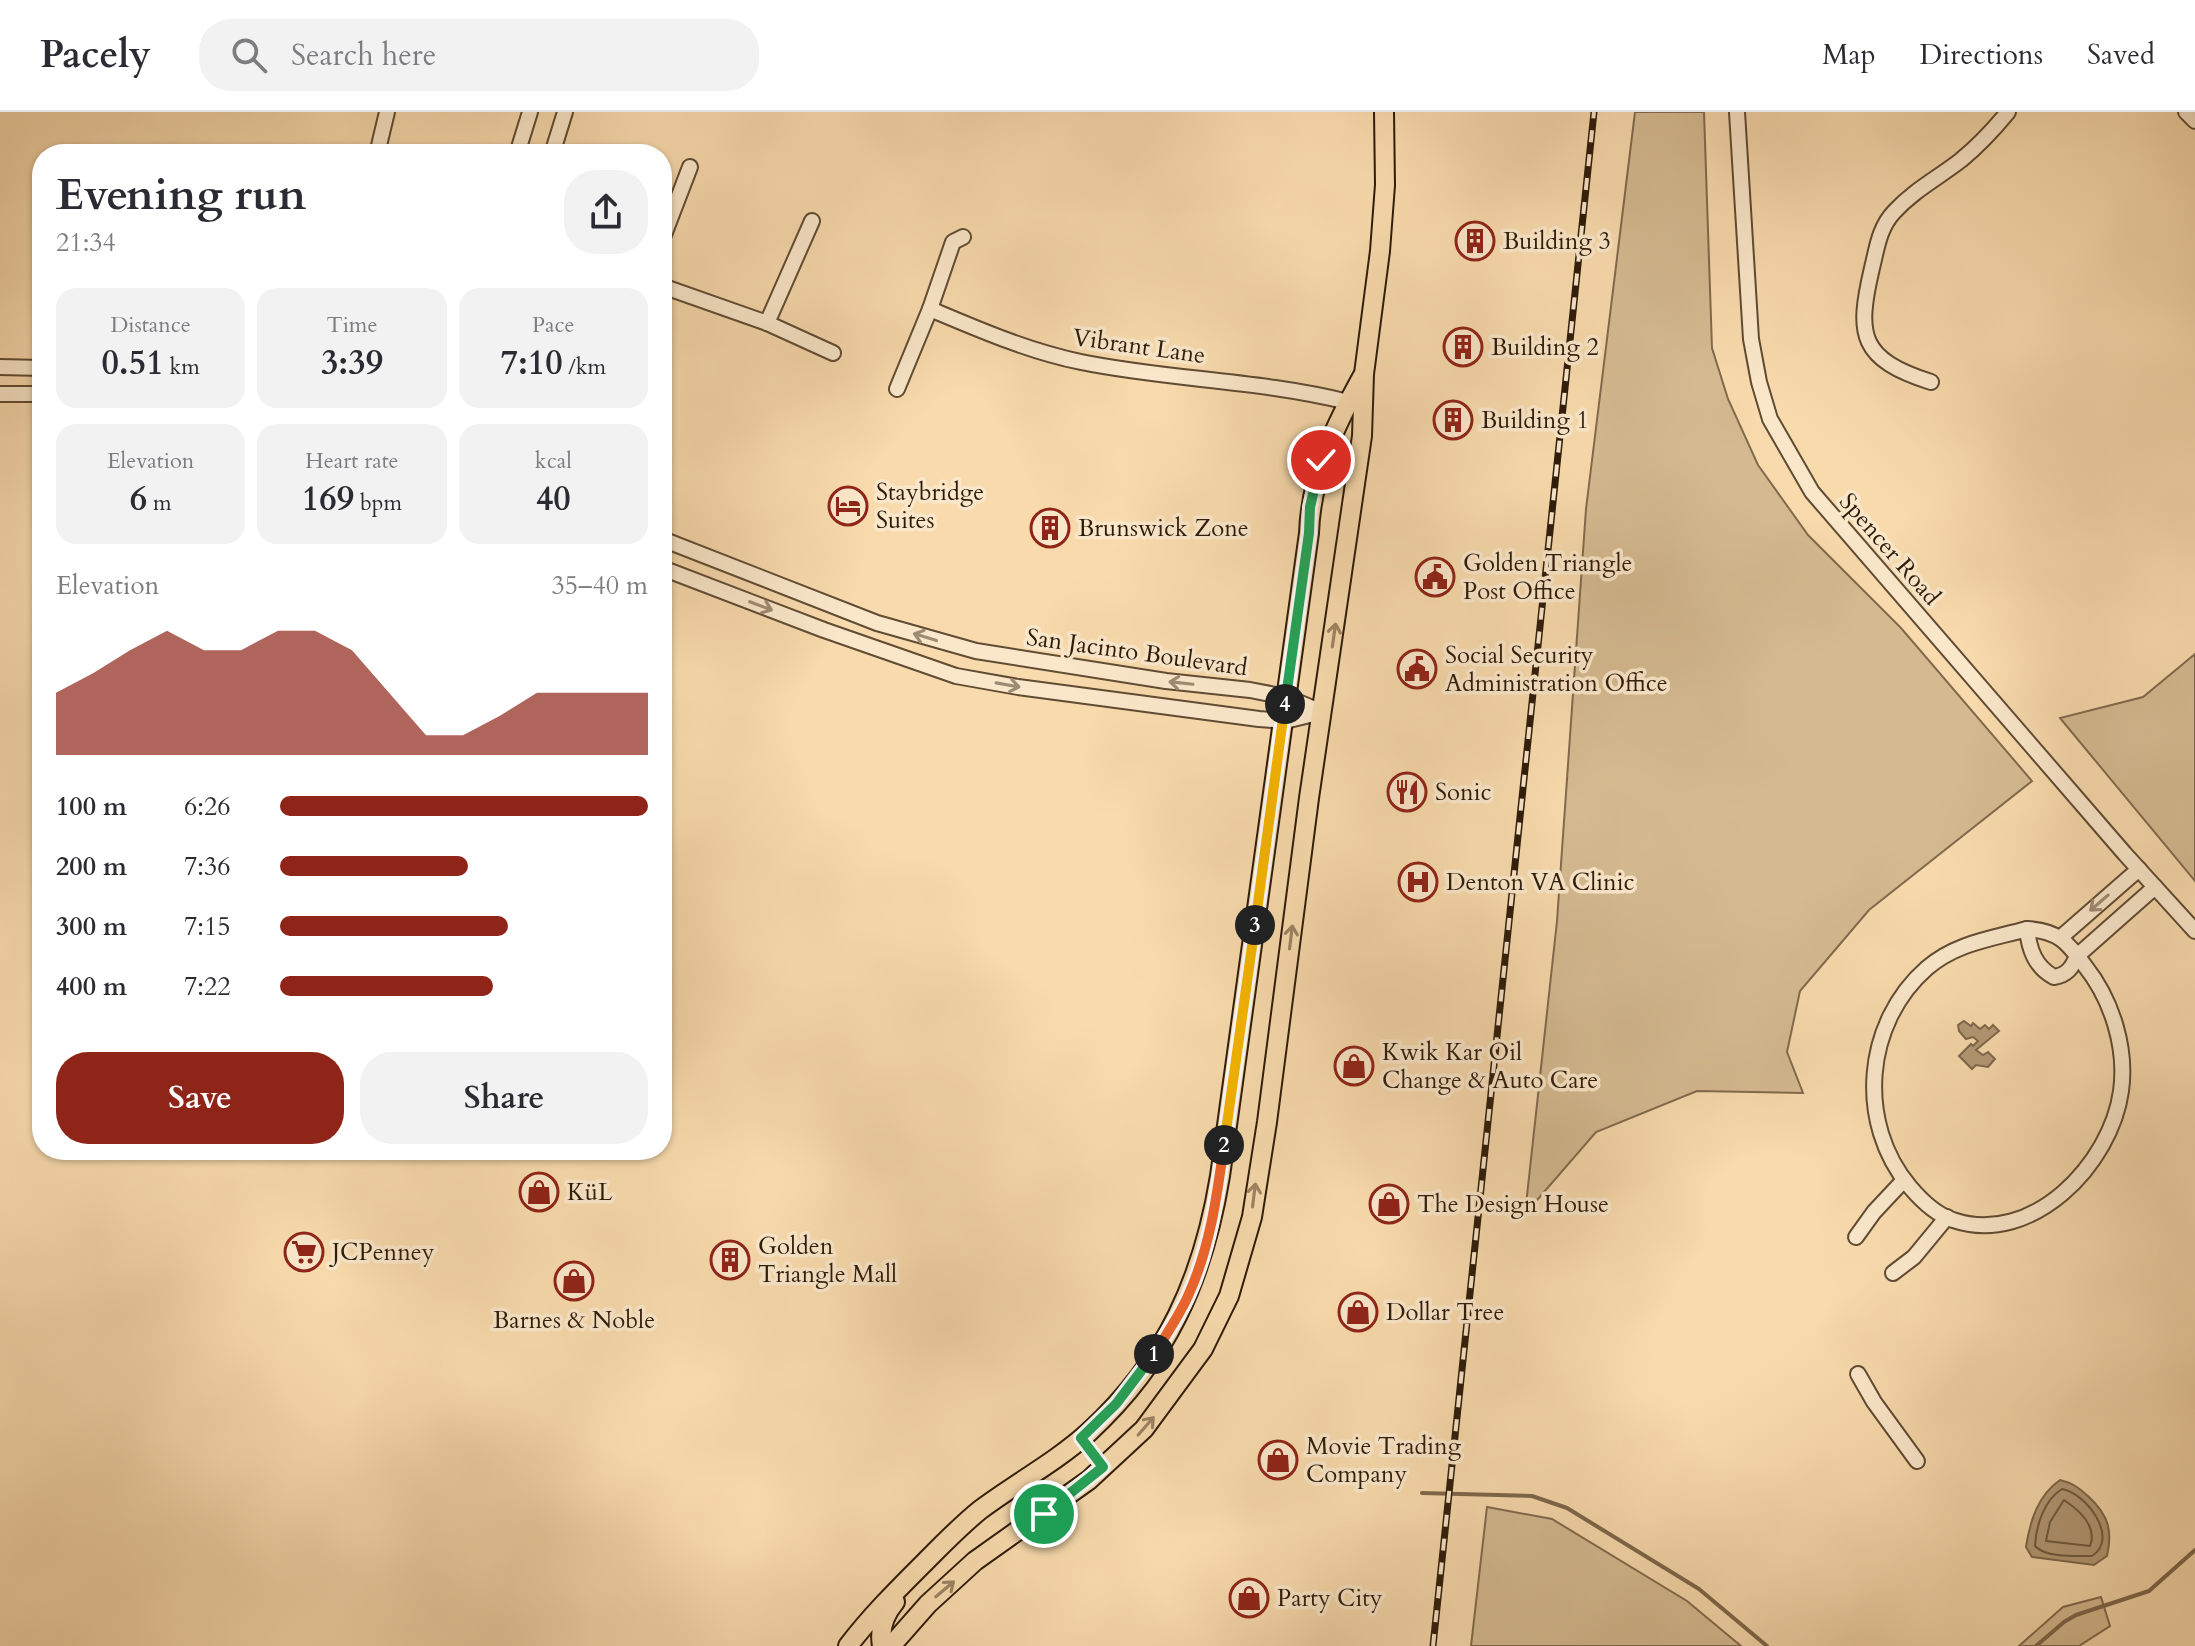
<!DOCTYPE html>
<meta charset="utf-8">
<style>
:root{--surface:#fff;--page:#f2f2f3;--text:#2b2b33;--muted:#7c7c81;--line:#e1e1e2;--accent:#8f2418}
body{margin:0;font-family:Cardo,serif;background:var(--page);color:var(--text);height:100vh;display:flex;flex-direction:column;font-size:30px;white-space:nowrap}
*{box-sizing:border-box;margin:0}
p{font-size:26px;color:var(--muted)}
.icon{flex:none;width:44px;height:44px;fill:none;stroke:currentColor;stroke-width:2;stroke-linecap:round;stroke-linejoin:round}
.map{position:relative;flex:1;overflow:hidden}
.panel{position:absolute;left:32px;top:32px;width:640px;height:1016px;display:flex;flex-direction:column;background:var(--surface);border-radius:32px;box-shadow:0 2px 6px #0004}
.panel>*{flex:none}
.pin{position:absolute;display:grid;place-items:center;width:68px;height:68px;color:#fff;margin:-34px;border:4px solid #fff;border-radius:50%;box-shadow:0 2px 8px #0007}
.km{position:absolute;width:40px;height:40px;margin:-20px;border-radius:50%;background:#222;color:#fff;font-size:22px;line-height:40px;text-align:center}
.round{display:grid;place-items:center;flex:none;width:84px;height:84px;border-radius:32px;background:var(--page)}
.headline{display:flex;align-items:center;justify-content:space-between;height:136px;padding:0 24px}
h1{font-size:44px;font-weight:700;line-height:60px}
.metrics{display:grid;grid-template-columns:repeat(3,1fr);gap:12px;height:136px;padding:8px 24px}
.metrics div{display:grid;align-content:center;border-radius:20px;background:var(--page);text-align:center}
.metrics b{font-size:34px;font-weight:700}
.metrics small{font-size:22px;font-weight:400}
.metrics p{font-size:22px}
.chart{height:224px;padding:16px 24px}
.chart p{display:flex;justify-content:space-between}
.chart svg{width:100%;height:144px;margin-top:8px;fill:var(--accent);opacity:.7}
.button{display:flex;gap:16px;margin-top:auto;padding:16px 24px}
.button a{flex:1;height:92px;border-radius:32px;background:var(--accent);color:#fff;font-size:32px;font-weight:700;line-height:92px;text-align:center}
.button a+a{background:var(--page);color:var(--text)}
ul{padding:0 24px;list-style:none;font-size:26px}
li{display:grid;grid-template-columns:128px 96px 1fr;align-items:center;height:60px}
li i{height:20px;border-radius:10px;background:var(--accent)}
header{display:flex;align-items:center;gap:48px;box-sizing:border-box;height:112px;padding:0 40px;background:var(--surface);border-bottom:2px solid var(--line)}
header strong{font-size:38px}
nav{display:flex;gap:44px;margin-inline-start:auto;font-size:28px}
.search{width:560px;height:72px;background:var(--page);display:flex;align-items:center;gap:20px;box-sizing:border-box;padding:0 28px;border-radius:32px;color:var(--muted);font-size:30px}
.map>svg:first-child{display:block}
.green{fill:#d5ba91;stroke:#816a4e;stroke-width:2}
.water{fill:#b39976;stroke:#7d674b;stroke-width:2}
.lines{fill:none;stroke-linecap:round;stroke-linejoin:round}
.shore{stroke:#705a40;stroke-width:2}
.stream{stroke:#7d674b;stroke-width:4}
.minor-casing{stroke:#604b33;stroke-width:18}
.major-casing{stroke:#2d1b0a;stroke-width:22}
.minor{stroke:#fae7ca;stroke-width:14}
.major{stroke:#f8daad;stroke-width:18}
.rail-casing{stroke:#2d1b0a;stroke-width:7}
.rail{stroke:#fae7ca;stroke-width:4;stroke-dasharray:12;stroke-linecap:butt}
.oneway{stroke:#9e8b74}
.oneway2{stroke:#9d8464}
.split-1-casing{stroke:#fff;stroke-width:16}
.split-2-casing{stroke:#fff;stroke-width:16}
.split-3-casing{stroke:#fff;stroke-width:16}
.split-4-casing{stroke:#fff;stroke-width:16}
.split-5-casing{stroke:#fff;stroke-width:16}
.split-1{stroke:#22a559;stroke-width:10}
.split-2{stroke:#f0652b;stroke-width:10}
.split-3{stroke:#f5b400;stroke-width:10}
.split-4{stroke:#f5b400;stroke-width:10}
.split-5{stroke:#22a559;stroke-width:10}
.labels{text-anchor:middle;stroke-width:7;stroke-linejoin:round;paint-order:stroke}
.poi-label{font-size:24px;fill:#2d1b0a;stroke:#fae7ca;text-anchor:start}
.street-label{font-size:24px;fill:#2d1b0a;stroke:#fae7ca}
</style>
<header>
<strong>Pacely</strong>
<div class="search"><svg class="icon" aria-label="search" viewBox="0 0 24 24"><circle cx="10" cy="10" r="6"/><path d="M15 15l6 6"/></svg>Search here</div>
<nav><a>Map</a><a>Directions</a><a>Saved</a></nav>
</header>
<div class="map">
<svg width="2195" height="1534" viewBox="0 0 2195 1534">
<rect width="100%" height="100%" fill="#f8daad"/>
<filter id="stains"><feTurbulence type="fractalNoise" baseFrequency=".0025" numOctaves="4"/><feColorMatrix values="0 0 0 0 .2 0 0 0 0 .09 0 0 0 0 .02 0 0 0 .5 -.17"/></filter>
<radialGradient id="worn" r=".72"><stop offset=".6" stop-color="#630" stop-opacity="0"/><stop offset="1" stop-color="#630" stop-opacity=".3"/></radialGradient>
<!-- green -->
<g class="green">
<path d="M1635,0H1704L1712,236L1728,287L1758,353L1808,423L1901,516L2032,669L1869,798L1800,879L1787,940L1803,981L1697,979L1596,1020L1525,1102L1557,809L1586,397Z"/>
<path d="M2195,542V769L2060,606L2143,585Z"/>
<path d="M1487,1395L1552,1407L1687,1489L1741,1534H1471Z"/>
<path d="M2101,1485L2110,1514L2079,1534H2019L2063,1495Z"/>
</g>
<!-- water -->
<g class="water">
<path d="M1964,909L1971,914L1973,911L1980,917L1985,913L1989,917L1993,913L1999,919L1976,938L1983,943L1988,940L1995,947L1988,955L1976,953L1972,957L1959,944L1971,932L1973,934L1978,929L1973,925L1966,927L1959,919L1958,913Z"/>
<path d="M2060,1368C2073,1371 2079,1376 2089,1385C2108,1403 2113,1418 2107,1444L2094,1453L2032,1445L2026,1435C2030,1409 2038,1383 2060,1368Z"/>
</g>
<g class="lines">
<!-- shore -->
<g class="shore">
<path d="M2062,1377C2086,1381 2120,1426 2092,1444C2076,1444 2046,1446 2035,1434C2036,1414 2044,1388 2062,1377Z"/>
<path d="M2064,1388C2079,1398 2098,1414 2090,1434L2046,1429L2050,1410Z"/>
</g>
<!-- stream -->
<g class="stream">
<path d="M1422,1381L1532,1384L1567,1396L1699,1477L1767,1534"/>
<path d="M2036,1534L2064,1510L2076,1503L2149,1479L2195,1438"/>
</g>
<!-- minor casing -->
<g class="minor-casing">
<g id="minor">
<path d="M1737,0L1751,227L1759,270L1770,307L1812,380L2125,742L2195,819"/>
<path d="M2186,0L2195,9"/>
<path d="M377,42L387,0"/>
<path d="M517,42L530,0"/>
<path d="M552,42L565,0"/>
<path d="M662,128L690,55"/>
<path d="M662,174L767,211L833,241"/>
<path d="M930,197C980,218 1028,239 1081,250C1169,268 1260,268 1348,290"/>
<path d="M767,211L812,109"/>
<path d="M0,255L42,256"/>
<path d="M1931,270C1860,247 1856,224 1872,156C1877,136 1879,116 1894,100C1914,78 1938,66 1961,48C1978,34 1994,17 2008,0"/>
<path d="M897,277L930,197L953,130L963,125"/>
<path d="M0,282H42"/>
<path d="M662,427L877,511L976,539L1166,569L1250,578L1286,585L1322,600"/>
<path d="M662,456L824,518L956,564L1018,575L1259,607L1285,609L1322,600"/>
<path d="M2027,817C2059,819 2067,830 2085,854C2112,888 2127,936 2121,979C2111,1052 2032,1135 1953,1108C1937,1103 1921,1088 1910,1075C1856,1011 1864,911 1927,856C1956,831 1991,827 2027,817Z"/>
<path d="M2027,817C2029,837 2035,855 2054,865C2067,863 2072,856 2077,844L2155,775"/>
<path d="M2060,826L2139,757"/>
<path d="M1856,1125L1874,1100L1904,1068"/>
<path d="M1893,1161L1914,1145L1947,1105"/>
<path d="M1858,1262L1874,1290L1917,1349"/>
</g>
</g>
<!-- major casing -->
<g class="major-casing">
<g id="major">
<path d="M848,1534C871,1504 896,1479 922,1453C941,1434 959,1415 980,1398C1016,1371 1056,1350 1089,1320C1167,1248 1203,1167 1220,1064L1309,421C1311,363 1335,314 1362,265"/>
<path d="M882,1534C879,1517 884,1503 895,1490"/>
<path d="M891,1534L928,1492L975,1449L1089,1368L1144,1317L1203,1237L1229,1184L1252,1105L1267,1010L1309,686L1362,324L1364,262L1380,139L1385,73L1384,0"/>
</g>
</g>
<!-- minor -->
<use href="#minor" class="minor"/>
<!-- major -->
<use href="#major" class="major"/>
<!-- rail casing -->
<g class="rail-casing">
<path id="rail" d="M1433,1534L1594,0"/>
</g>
<!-- rail -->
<use href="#rail" class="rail"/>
</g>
<!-- one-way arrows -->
<defs><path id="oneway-shaft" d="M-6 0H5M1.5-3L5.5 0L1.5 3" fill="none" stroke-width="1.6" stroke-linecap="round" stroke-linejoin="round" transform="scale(2)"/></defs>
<g class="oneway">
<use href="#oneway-shaft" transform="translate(761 494) rotate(21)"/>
<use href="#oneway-shaft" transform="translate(925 525) rotate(-163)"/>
<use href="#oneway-shaft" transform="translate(1181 571) rotate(-174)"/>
<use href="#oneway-shaft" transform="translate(1008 573) rotate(10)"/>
<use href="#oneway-shaft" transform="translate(2099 791) rotate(139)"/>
</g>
<g class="oneway2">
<use href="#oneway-shaft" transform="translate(1334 523) rotate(-82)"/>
<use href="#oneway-shaft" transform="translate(1291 825) rotate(-83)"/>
<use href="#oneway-shaft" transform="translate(1254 1083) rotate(-83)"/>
<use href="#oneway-shaft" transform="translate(1146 1314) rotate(-49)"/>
<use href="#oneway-shaft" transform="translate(945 1477) rotate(-40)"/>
</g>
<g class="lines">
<!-- split-1 casing -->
<g class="split-1-casing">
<path id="split-1" d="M1044,1402L1103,1355L1081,1326L1116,1292L1154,1242"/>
</g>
<!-- split-2 casing -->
<g class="split-2-casing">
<path id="split-2" d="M1154,1242C1166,1223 1179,1204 1188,1184C1210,1136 1217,1084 1224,1033"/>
</g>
<!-- split-3 casing -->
<g class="split-3-casing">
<path id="split-3" d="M1224,1033L1255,813"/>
</g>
<!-- split-4 casing -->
<g class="split-4-casing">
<path id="split-4" d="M1255,813L1285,592"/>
</g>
<!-- split-5 casing -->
<g class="split-5-casing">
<path id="split-5" d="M1285,592L1309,421L1310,395L1321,348"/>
</g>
<!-- split-1 -->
<use href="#split-1" class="split-1"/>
<!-- split-2 -->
<use href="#split-2" class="split-2"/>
<!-- split-3 -->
<use href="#split-3" class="split-3"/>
<!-- split-4 -->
<use href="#split-4" class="split-4"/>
<!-- split-5 -->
<use href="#split-5" class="split-5"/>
</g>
<!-- icons -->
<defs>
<g id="building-ring" transform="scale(2)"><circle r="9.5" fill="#fae7ca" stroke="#8f2418" stroke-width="1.5"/><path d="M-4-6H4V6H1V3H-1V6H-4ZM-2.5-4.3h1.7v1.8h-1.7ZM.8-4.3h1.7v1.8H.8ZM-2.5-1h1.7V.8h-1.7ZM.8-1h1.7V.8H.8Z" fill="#8f2418"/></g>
<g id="hotel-ring" transform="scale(2)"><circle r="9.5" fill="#fae7ca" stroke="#8f2418" stroke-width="1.5"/><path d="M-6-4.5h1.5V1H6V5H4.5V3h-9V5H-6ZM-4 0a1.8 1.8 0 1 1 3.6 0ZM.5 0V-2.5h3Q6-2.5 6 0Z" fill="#8f2418"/></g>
<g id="civic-ring" transform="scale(2)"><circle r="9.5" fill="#fae7ca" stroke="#8f2418" stroke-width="1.5"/><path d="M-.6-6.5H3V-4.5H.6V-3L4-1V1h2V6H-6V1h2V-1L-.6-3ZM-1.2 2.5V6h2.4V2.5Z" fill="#8f2418"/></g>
<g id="restaurant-ring" transform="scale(2)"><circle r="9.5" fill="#fae7ca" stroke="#8f2418" stroke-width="1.5"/><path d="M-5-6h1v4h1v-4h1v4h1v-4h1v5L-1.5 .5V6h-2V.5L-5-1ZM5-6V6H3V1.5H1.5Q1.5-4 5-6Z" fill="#8f2418"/></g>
<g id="hospital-ring" transform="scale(2)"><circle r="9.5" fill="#fae7ca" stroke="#8f2418" stroke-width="1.5"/><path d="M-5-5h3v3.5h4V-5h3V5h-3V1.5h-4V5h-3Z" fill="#8f2418"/></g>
<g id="shop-ring" transform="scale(2)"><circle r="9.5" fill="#fae7ca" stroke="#8f2418" stroke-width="1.5"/><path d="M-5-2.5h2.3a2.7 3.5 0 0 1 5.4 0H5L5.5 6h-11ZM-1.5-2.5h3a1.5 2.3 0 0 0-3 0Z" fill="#8f2418"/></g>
<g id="supermarket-ring" transform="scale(2)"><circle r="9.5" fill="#fae7ca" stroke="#8f2418" stroke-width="1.5"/><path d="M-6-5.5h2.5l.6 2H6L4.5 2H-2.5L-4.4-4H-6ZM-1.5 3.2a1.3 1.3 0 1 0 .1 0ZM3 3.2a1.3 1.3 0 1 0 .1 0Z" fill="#8f2418"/></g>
</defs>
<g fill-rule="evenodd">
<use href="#building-ring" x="1475" y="129"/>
<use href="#building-ring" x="1463" y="235"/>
<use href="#building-ring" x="1453" y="308"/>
<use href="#hotel-ring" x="848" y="394"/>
<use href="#building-ring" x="1050" y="416"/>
<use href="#civic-ring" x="1435" y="465"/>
<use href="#civic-ring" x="1417" y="557"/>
<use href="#restaurant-ring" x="1407" y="680"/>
<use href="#hospital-ring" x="1418" y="770"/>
<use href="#shop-ring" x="1354" y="954"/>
<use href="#shop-ring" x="539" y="1080"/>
<use href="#shop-ring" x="1389" y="1092"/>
<use href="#supermarket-ring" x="304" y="1140"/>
<use href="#building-ring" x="730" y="1148"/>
<use href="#shop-ring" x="574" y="1169"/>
<use href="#shop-ring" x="1358" y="1200"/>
<use href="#shop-ring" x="1278" y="1348"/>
<use href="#shop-ring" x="1249" y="1486"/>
</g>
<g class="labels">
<!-- poi labels -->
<g class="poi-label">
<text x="1503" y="137">Building 3</text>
<text x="1491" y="243">Building 2</text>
<text x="1481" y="316">Building 1</text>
<text x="876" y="388">Staybridge<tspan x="876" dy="28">Suites</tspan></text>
<text x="1078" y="424">Brunswick Zone</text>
<text x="1463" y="459">Golden Triangle<tspan x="1463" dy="28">Post Office</tspan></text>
<text x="1445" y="551">Social Security<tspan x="1445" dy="28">Administration Office</tspan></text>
<text x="1435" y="688">Sonic</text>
<text x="1446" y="778">Denton VA Clinic</text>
<text x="1382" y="948">Kwik Kar Oil<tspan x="1382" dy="28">Change &amp; Auto Care</tspan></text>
<text x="567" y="1088">KüL</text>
<text x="1417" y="1100">The Design House</text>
<text x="758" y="1142">Golden<tspan x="758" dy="28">Triangle Mall</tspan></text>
<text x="332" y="1148">JCPenney</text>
<text x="1386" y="1208">Dollar Tree</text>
<text x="574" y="1216" text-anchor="middle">Barnes &amp; Noble</text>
<text x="1306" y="1342">Movie Trading<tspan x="1306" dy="28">Company</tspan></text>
<text x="1277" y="1494">Party City</text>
</g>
<!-- street labels -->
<g class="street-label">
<text transform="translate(1139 234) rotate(8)" y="8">Vibrant Lane</text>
<text transform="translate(1890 437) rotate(49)" y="8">Spencer Road</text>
<text transform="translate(1137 540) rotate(8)" y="8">San Jacinto Boulevard</text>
</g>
</g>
<rect width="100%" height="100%" filter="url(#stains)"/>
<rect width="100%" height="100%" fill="url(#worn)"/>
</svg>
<div class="pin" style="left:1044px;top:1402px;background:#1e9e55"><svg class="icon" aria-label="arrive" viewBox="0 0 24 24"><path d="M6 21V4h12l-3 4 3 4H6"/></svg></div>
<div class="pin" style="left:1321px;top:348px;background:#d93025"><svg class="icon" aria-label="check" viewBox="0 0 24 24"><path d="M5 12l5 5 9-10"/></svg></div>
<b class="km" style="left:1154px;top:1242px">1</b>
<b class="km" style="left:1224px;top:1033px">2</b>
<b class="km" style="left:1255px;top:813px">3</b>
<b class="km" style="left:1285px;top:592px">4</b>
<section class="panel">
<div class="headline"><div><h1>Evening run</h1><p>21:34</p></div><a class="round"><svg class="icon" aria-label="share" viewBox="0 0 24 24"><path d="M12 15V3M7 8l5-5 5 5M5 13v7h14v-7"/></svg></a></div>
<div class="metrics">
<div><p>Distance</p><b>0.51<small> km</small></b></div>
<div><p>Time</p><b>3:39</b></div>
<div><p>Pace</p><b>7:10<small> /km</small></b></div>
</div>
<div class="metrics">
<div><p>Elevation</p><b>6<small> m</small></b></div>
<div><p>Heart rate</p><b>169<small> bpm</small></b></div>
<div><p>kcal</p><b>40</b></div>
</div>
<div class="chart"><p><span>Elevation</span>35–40 m</p>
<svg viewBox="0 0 160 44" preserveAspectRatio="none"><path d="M0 44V25L10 19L20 12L30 6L40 12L50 12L60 6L70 6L80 12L90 25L100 38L110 38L120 32L130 25L140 25L150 25L160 25V44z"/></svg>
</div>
<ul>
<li><b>100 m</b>6:26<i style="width:100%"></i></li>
<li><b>200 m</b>7:36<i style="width:51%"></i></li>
<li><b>300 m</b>7:15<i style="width:62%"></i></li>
<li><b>400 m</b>7:22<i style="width:58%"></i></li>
</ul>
<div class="button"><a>Save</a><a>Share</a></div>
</section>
</div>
